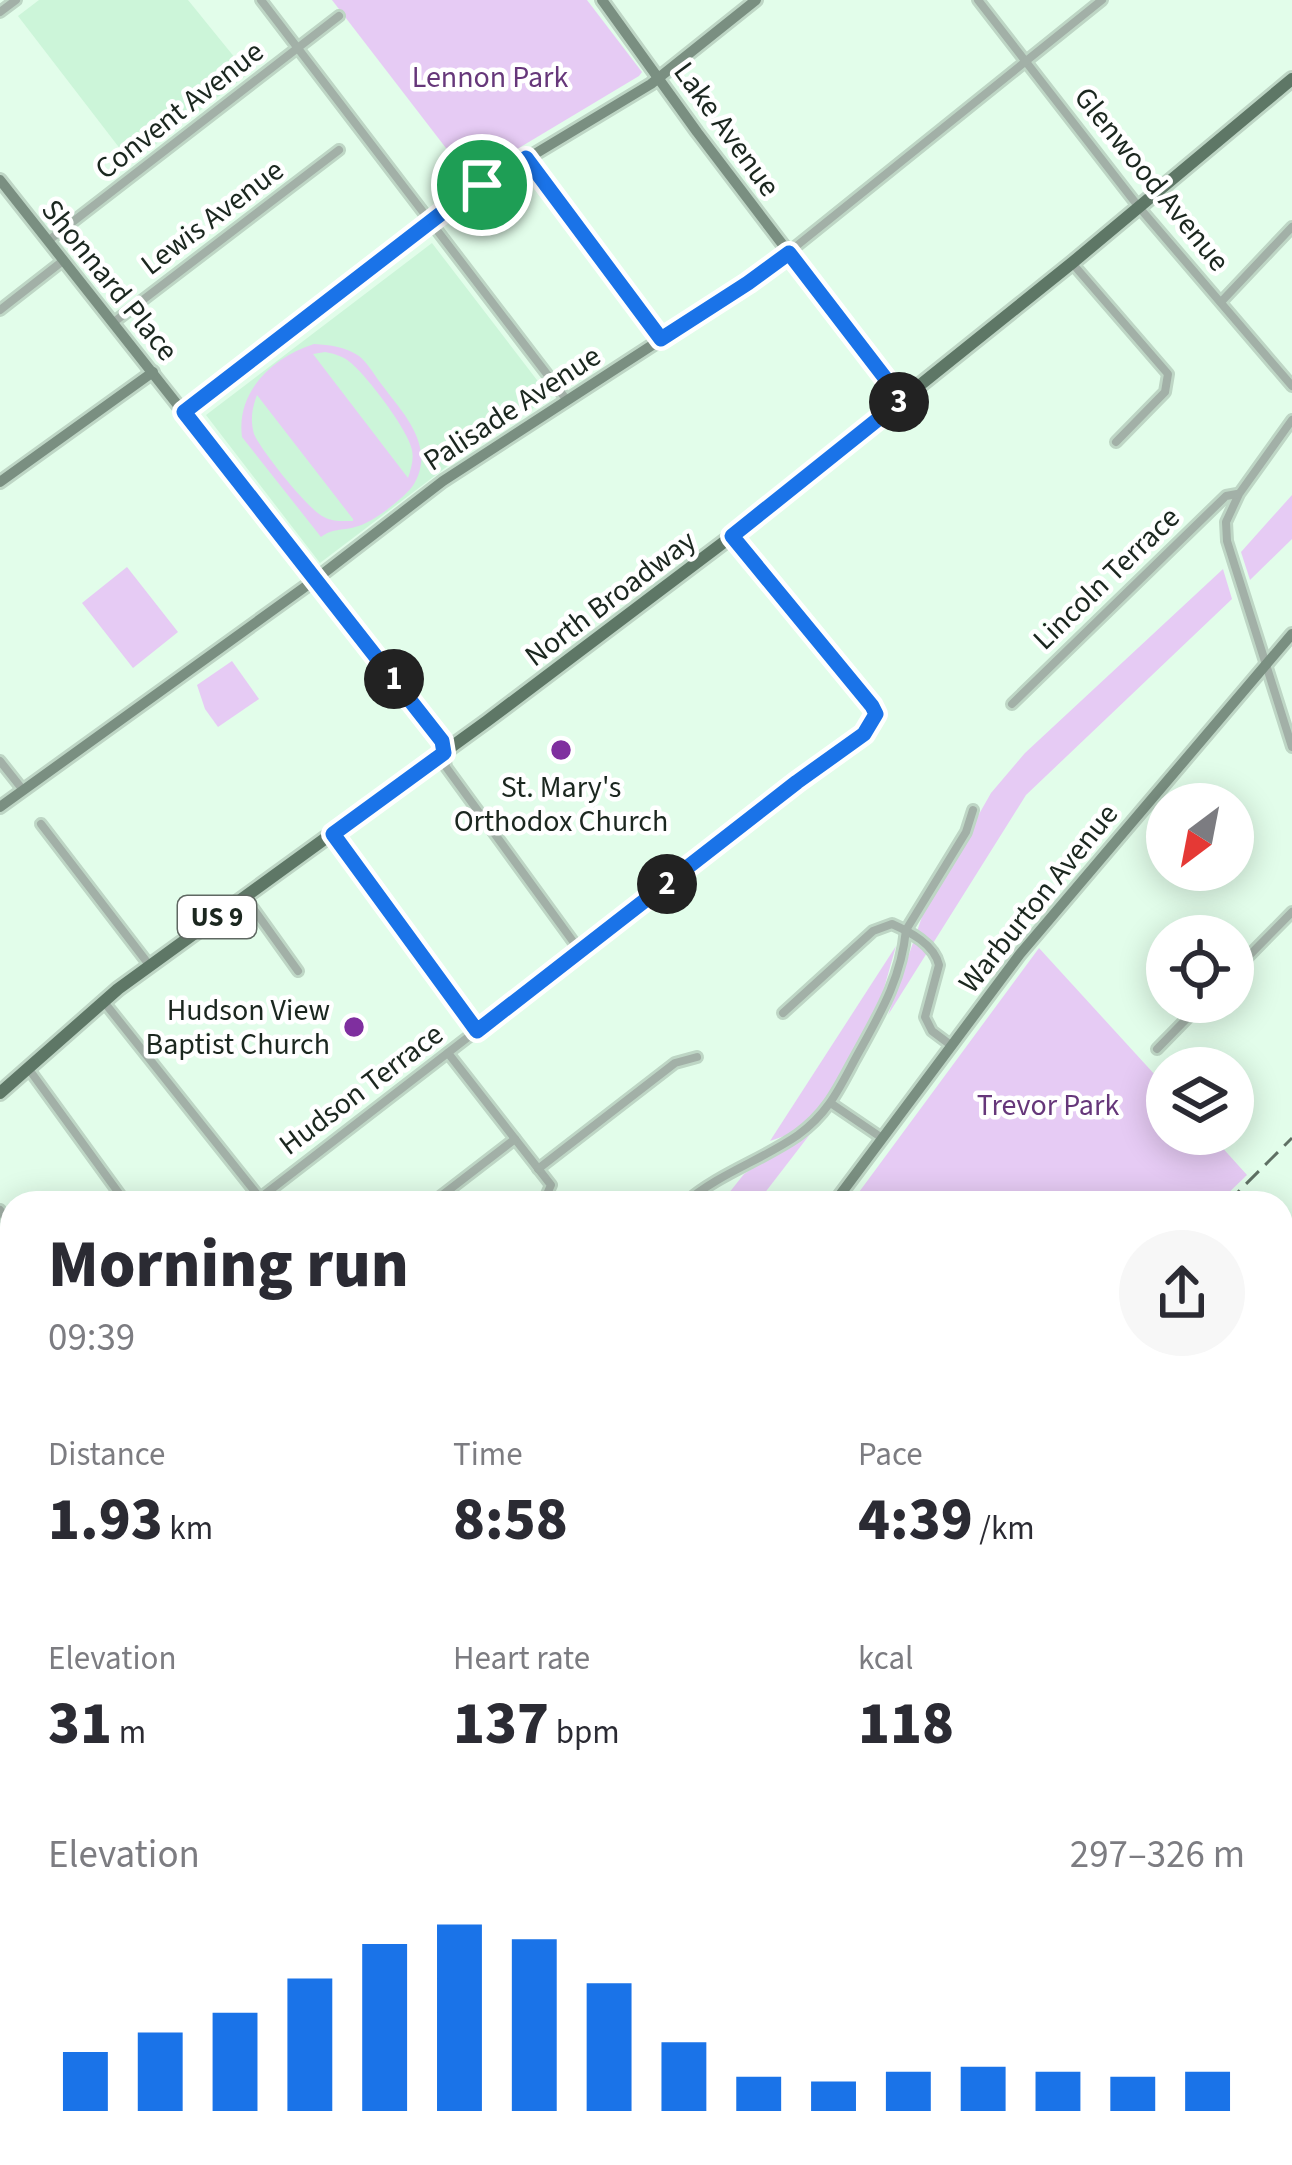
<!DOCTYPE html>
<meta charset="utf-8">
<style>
:root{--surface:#fff;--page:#f7f7f7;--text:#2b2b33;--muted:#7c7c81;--accent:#1a73e8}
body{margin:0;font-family:"Source Sans 3",sans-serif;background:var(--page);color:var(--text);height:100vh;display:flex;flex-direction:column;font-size:45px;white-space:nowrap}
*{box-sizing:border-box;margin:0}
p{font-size:39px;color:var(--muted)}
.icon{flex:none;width:66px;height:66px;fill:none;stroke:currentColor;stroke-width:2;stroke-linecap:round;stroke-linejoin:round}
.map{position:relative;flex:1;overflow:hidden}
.drawer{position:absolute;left:0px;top:1191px;width:1293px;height:975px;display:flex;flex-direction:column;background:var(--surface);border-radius:36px 36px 0 0;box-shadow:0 6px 30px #0003}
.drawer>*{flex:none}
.needle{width:78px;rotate:212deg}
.controls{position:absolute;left:1146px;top:783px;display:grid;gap:24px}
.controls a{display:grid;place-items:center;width:108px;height:108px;border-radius:50%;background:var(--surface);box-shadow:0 6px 30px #0003;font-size:60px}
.pin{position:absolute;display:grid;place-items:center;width:102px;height:102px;color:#fff;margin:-51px;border:6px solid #fff;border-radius:50%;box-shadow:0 3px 12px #0007}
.km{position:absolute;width:60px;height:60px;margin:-30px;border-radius:50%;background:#222;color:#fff;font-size:33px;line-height:60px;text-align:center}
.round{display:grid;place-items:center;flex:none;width:126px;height:126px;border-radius:63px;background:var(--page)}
.head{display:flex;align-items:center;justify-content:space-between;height:204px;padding:0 48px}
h1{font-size:66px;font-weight:800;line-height:90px}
.metrics{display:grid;grid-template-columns:repeat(3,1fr);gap:18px;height:204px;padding:12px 48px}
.metrics div{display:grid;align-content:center}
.metrics b{font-size:60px;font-weight:800}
.metrics small{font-size:33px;font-weight:400}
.metrics p{font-size:33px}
.chart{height:336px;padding:24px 48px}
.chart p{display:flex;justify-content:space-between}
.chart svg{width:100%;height:216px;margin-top:12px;stroke:var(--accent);stroke-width:6}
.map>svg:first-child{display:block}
.built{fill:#ccf5d9}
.green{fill:#e6cbf4;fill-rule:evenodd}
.water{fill:#caa5dd}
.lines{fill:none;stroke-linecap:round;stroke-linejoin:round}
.street-casing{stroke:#bed6c5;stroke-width:14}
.secondary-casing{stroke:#bed6c5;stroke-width:16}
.primary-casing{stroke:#bed6c5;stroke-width:18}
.street{stroke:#a2b0a7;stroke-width:8}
.secondary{stroke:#7a8f81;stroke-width:10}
.primary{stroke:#5e7766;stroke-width:12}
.rail{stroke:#5f7064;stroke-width:3;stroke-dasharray:18 9;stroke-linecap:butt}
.route-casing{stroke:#fff;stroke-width:24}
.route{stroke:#1a73e8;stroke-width:15}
.poi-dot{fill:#7f2f9f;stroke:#fff;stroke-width:4.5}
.labels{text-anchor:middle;stroke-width:9;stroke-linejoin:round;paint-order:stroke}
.shield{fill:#fff;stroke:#5f6862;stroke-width:3}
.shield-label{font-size:27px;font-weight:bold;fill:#1b271f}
.park-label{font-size:30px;fill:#66377a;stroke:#fff}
.street-label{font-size:30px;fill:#1b271f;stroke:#fff}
.poi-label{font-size:30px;fill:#1b271f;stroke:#fff}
</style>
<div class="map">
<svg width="1292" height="2165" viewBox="0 0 1292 2165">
<rect width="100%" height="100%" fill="#e2fdea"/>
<!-- built -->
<g class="built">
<path d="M39,0H188L248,74L131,163L18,16Z"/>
<path d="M432,243L550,397L457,459L320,563L206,415Z"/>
</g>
<!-- green -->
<g class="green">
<path d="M332,0H587L642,72L639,76L469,178Z"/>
<path d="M314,344C330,345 346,347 359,356C368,363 375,376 382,385C403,413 436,446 414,484C406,497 371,524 355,527C341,531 333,528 321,537L242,437C236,391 273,357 314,344ZM325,352C335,354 343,356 351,363C367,376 409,431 412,450C414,460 411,469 408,478L313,354ZM257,395L353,519V521C343,521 333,522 324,517C309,511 260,449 254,434C250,420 252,408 257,395Z"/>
<path d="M1292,495V539L1250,580L1241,552Z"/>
<path d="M127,567L178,632L133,668L82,603Z"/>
<path d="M1223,569L1232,599L1026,795L888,1015L924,911L991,793L1025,753Z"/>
<path d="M232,661L259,699L218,727L205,709L197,685Z"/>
<path d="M896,946L879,1006L830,1097L793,1133L770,1141Z"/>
<path d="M1039,948L1167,1088V1134H1210L1247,1175L1218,1203H851Z"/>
<path d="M814,1129L757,1203H721L744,1174Z"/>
<path d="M1281,1227L1292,1237V1350L1281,1348Z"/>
</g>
<!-- water -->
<path class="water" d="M1281,1348L1292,1350V2165H0V2096L12,2090V2154H1281Z"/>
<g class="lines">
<!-- street casing -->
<g class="street-casing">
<g id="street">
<path d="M261,0L566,399"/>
<path d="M978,0L1138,206L1292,386"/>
<path d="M0,12L16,0"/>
<path d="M526,158L661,339"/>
<path d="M48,241L339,16"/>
<path d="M789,252L1102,0"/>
<path d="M1072,263L1168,374L1165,392L1116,442"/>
<path d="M1221,302L1292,227"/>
<path d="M0,310L64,260"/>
<path d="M114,322L339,150"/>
<path d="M1292,420L1239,494L1226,522L1227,541L1292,747"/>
<path d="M1012,704L1226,496L1237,494"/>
<path d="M444,754L446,767L580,951"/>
<path d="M0,761L23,790"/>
<path d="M41,824L150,966"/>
<path d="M333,834L477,1031"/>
<path d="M245,897L298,971"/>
<path d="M1233,972L1292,912"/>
<path d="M104,1002L264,1203"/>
<path d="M783,1013L873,931L892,924C910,932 934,944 939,965L925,1017L932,1031L952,1046"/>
<path d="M1157,1049L1203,1002"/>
<path d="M448,1053L551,1185L543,1203"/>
<path d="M28,1068L126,1203"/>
<path d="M832,1104L882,1138"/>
<path d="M538,1169L675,1063L697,1057"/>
<path d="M260,1198L797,783L864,734L876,714L872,707L732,536"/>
<path d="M432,1203L515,1139"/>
<path d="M685,1203C718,1174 762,1160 798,1135C827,1114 838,1091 854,1061C878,1017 901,981 906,930L966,832L973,810"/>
<path d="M0,1210L12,1227"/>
<path d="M0,1245L12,1234"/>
<path d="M0,1359L12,1376"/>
<path d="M0,1486L12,1477"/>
<path d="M0,1619L12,1610"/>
<path d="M0,1754L12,1745"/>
</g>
</g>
<!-- secondary casing -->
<g class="secondary-casing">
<g id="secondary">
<path d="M602,0L697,132L901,400"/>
<path d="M0,180L443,741L444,753"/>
<path d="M185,412L460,199L651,84L756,0"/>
<path d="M0,482L153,372"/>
<path d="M0,807L316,579L443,481L748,283L789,252"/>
<path d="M834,1203L1020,954L1292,634"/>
<path d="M0,1948L12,1942"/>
</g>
</g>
<!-- primary casing -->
<g class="primary-casing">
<path id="primary" d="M0,1093L118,989L487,721L732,536L1072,263L1292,79"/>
</g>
<!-- street -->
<use href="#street" class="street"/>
<!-- secondary -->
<use href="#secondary" class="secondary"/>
<!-- primary -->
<use href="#primary" class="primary"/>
<!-- rail -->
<g class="rail">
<path d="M1227,1203L1292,1138"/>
<path d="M0,2074L12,2068"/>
</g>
</g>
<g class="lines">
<!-- route casing -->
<g class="route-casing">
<path id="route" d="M526,158L661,339L748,283L789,253L902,400L732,536L872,706L876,714L864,734L797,782L477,1031L333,834L444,753L442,741L184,412L460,199Z"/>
</g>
<!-- route -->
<use href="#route" class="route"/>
</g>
<!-- markers -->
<g class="poi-dot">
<circle cx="561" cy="750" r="12"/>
<circle cx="354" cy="1027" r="12"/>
</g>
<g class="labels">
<!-- shield labels -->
<rect class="shield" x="178" y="896" width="78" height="42" rx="9"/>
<g class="shield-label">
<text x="217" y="926">US 9</text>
</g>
<!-- park labels -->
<g class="park-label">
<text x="490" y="87">Lennon Park</text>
<text x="1048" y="1115">Trevor Park</text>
</g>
<!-- street labels -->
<g class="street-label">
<text transform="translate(179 110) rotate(-38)" y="10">Convent Avenue</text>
<text transform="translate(727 129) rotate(54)" y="10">Lake Avenue</text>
<text transform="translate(1152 179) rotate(51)" y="10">Glenwood Avenue</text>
<text transform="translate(212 217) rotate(-37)" y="10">Lewis Avenue</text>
<text transform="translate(110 280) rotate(51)" y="10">Shonnard Place</text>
<text transform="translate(512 408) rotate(-33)" y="10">Palisade Avenue</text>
<text transform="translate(1106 578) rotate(-44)" y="10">Lincoln Terrace</text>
<text transform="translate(610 598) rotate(-37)" y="10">North Broadway</text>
<text transform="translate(1038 898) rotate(-51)" y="10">Warburton Avenue</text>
<text transform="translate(361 1089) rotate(-37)" y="10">Hudson Terrace</text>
</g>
<!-- poi labels -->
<g class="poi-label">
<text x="561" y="797">St. Mary's<tspan x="561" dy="34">Orthodox Church</tspan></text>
<text x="330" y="1020" text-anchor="end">Hudson View<tspan x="330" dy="34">Baptist Church</tspan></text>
</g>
</g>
</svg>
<div class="controls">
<a><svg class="needle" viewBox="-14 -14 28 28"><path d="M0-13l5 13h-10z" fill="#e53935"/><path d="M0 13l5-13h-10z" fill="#7c7c81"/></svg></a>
<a><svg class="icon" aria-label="locate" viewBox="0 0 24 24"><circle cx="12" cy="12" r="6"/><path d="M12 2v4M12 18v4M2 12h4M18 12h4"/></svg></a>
<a><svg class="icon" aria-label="layers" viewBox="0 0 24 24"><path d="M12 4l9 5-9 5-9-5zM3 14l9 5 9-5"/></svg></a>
</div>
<div class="pin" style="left:482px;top:185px;background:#1e9e55"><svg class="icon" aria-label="arrive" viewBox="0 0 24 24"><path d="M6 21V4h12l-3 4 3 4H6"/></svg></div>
<b class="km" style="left:394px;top:679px">1</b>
<b class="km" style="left:667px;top:884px">2</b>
<b class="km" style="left:899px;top:402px">3</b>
<section class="drawer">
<div class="head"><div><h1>Morning run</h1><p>09:39</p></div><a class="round"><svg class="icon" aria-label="share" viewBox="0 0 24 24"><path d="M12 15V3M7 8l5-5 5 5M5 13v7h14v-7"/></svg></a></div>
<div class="metrics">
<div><p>Distance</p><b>1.93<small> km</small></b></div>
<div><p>Time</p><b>8:58</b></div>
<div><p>Pace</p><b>4:39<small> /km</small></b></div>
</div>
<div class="metrics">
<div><p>Elevation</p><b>31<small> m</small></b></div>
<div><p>Heart rate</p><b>137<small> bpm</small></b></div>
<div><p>kcal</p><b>118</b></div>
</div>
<div class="chart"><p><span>Elevation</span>297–326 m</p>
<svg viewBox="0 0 160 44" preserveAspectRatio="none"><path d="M5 44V32M15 44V28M25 44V24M35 44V17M45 44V10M55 44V6M65 44V9M75 44V18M85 44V30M95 44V37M105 44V38M115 44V36M125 44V35M135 44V36M145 44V37M155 44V36"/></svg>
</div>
</section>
</div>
